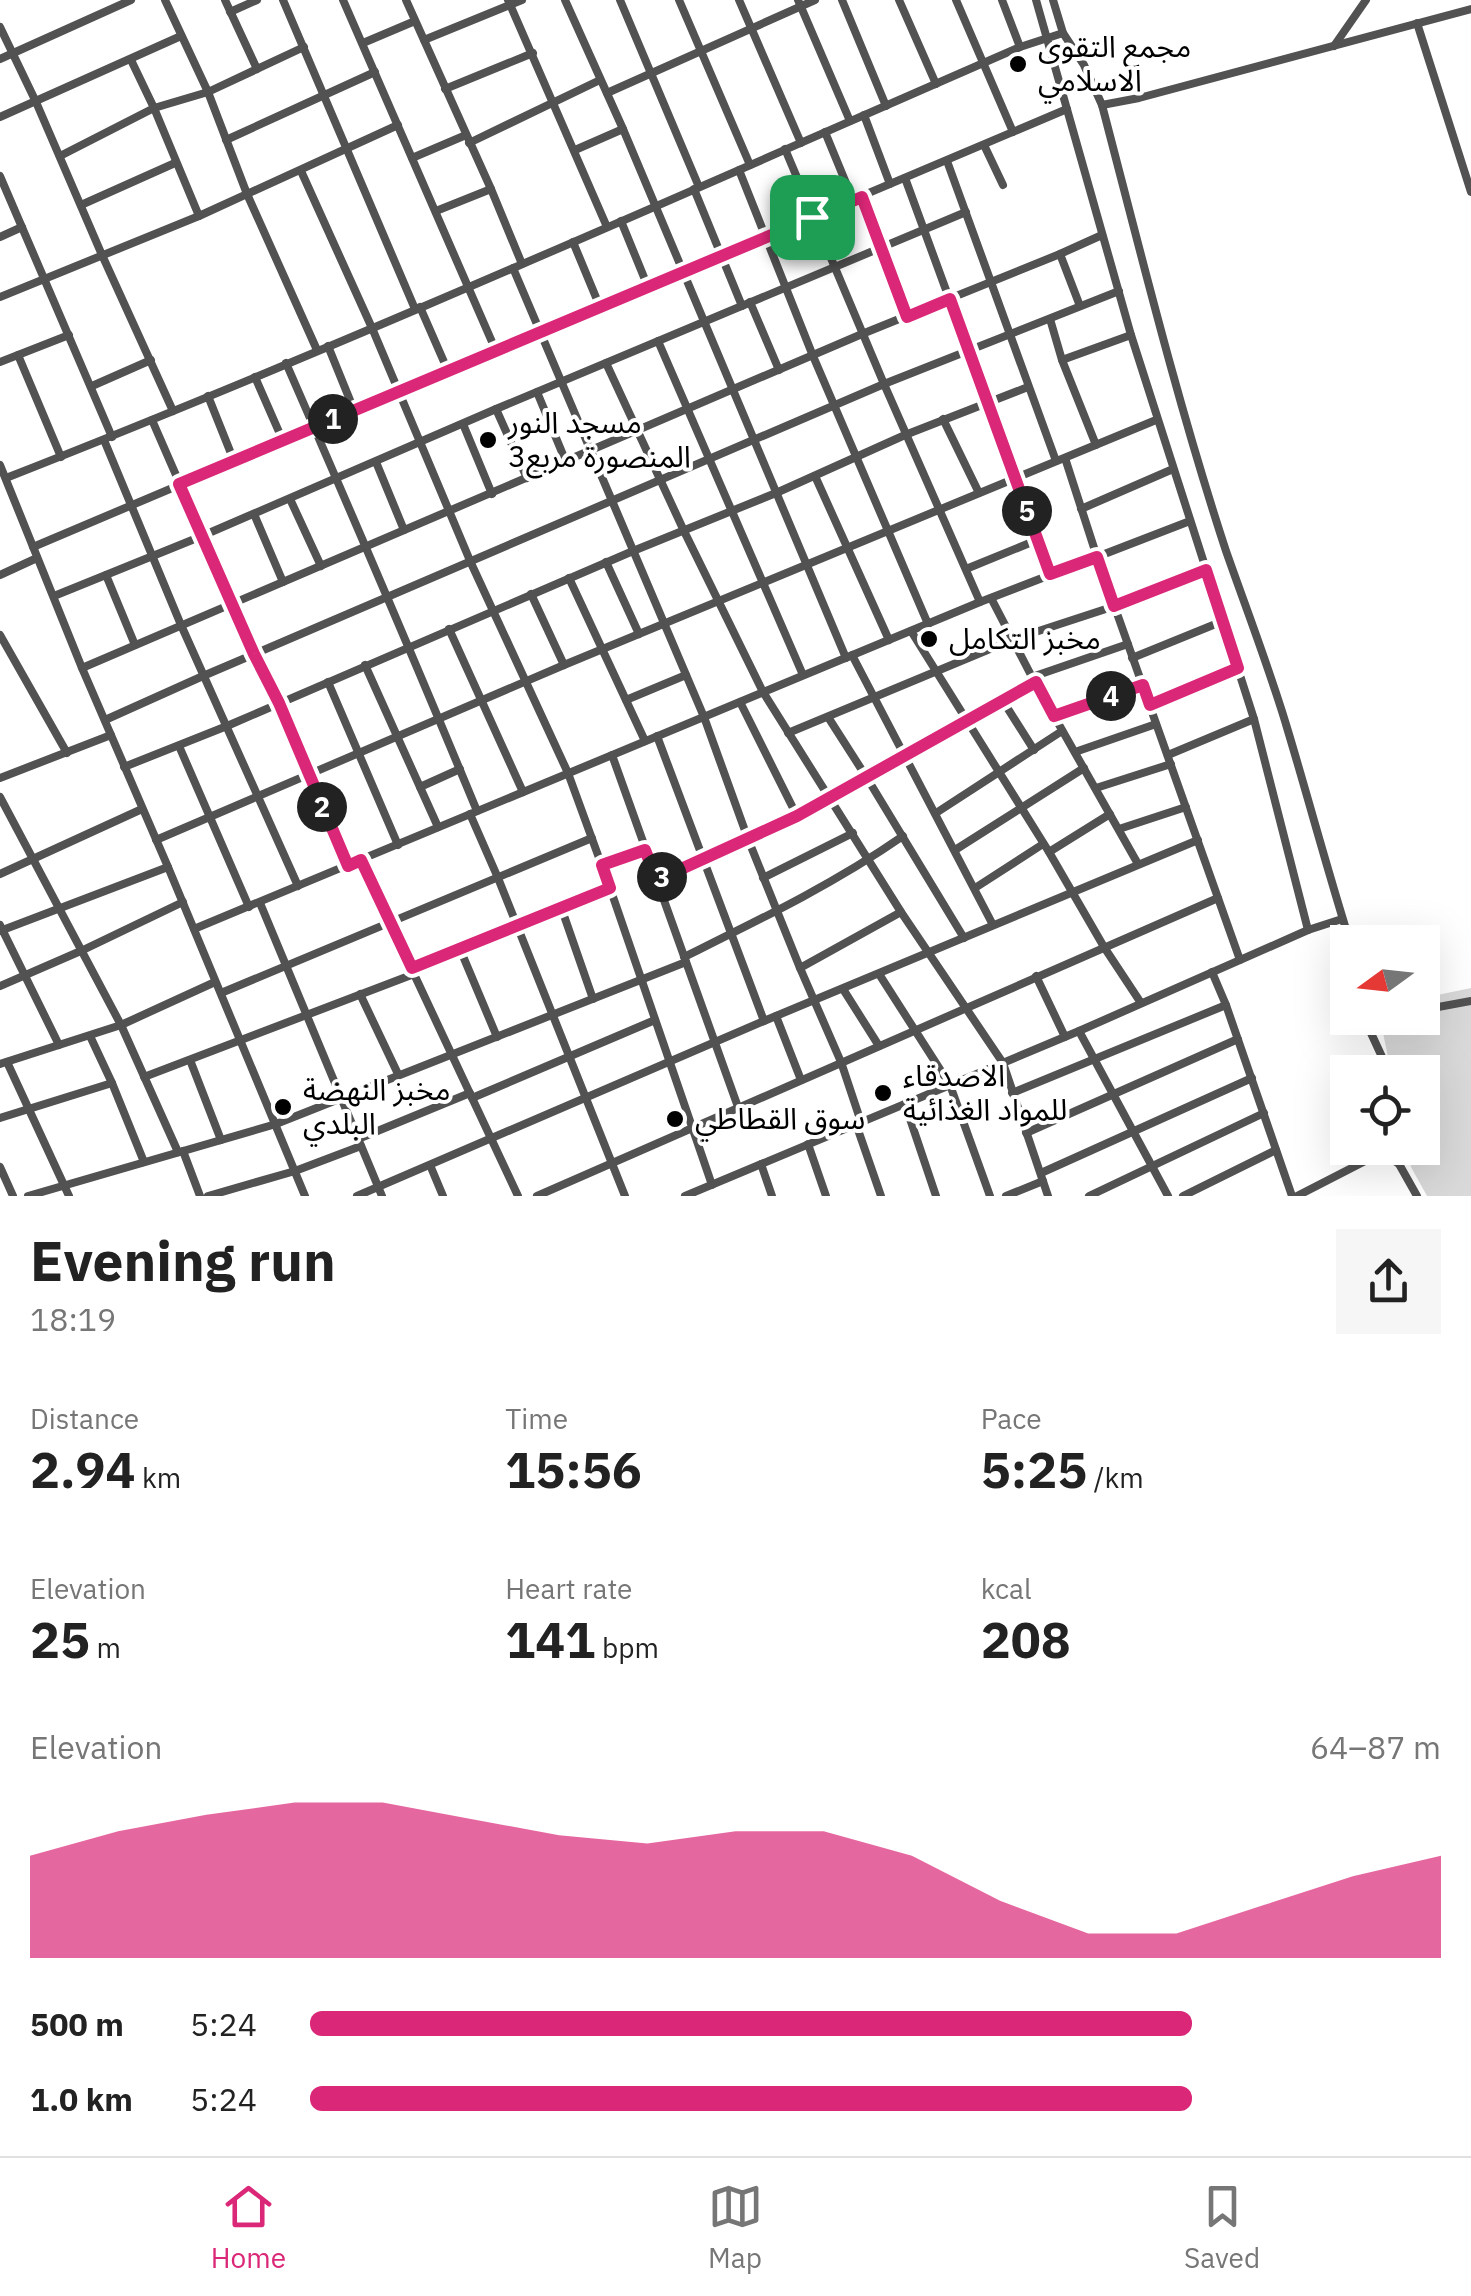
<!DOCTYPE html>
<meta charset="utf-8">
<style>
:root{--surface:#fff;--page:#f6f6f6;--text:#222;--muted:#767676;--line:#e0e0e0;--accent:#db2777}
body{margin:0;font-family:"IBM Plex Sans","Noto Sans Arabic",sans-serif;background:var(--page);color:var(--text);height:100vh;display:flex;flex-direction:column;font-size:38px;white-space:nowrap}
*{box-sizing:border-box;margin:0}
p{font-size:32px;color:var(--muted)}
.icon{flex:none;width:55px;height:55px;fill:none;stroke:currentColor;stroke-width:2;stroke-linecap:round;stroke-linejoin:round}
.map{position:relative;height:1196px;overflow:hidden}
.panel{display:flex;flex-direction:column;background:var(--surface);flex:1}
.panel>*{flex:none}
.needle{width:65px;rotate:255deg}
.buttons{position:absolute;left:1330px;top:925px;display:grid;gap:20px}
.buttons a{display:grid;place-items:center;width:110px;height:110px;border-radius:0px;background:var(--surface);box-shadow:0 10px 40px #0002;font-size:50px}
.pin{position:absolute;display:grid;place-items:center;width:85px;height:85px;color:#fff;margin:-42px;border-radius:20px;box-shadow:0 5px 15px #0006}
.km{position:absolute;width:50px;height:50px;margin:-25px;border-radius:50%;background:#222;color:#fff;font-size:28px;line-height:50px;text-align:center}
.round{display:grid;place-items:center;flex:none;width:105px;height:105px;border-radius:0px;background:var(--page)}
.headline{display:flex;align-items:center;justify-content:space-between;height:170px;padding:0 30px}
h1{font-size:55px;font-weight:700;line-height:75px}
.stats{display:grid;grid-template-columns:repeat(3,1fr);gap:15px;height:170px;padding:10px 30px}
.stats div{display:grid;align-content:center}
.stats b{font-size:50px;font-weight:700}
.stats small{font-size:28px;font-weight:400}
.stats p{font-size:28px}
.chart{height:280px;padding:20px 30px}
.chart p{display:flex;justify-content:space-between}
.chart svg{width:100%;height:180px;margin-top:10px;fill:var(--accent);opacity:.7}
ul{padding:0 30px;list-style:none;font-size:32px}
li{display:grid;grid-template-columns:160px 120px 1fr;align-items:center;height:75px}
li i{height:25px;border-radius:12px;background:var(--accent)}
.tabs{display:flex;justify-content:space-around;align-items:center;height:140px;border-top:2px solid var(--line);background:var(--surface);font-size:28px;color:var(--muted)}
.tabs a{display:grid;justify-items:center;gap:5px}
.tabs .active{color:var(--accent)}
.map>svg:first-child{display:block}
.green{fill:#d9d9d9}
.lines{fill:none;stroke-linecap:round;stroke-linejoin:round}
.minor{stroke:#525252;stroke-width:8}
.route-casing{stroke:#fff;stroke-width:20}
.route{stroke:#db2777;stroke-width:12}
.poi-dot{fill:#000;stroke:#fff;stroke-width:4}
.labels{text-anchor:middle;stroke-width:8;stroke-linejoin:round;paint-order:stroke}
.poi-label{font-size:30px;fill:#000;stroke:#fff;text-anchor:start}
</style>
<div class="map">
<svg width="1471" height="1196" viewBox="0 0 1471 1196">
<rect width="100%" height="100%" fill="#fff"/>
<!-- green -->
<path class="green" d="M1471,988V1196H1427L1411,1167L1407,1148H1422V1072H1391L1380,1018H1422L1423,998Z"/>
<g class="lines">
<!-- minor -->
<g class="minor">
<path d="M165,0L208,92L247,194L317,350"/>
<path d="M225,0L257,69"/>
<path d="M283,0L415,309"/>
<path d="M343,0L496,351"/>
<path d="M406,0L491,189L522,264"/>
<path d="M508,0L607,227"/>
<path d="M565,0L623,129L846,658"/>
<path d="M620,0L699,187"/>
<path d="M679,0L750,165"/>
<path d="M739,0L801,143"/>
<path d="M798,0L850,121"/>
<path d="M842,0L886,106"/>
<path d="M899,0L936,84"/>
<path d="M956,0L1013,132"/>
<path d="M1002,0L1020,47"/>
<path d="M1036,0L1131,335L1254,719L1308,930"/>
<path d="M1053,0L1063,33L1084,65L1102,105C1141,254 1178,405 1226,551C1247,611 1270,670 1288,731C1309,801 1328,872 1350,942"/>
<path d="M230,12L257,0"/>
<path d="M1417,23L1471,192"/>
<path d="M0,27L36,102L102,255L173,411"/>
<path d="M424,40L522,0"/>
<path d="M363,43L415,21"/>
<path d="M1334,46L1366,0"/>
<path d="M0,59L131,0"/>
<path d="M131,60L154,108L199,216"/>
<path d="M445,89L533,53"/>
<path d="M607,93L815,0"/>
<path d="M1102,105L1139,98L1471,9"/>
<path d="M864,115L890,184"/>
<path d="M0,117L181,36"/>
<path d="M825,132L853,200"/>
<path d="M226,140L375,72"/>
<path d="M469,143L600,80"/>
<path d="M984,145L1003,185"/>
<path d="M785,149L884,384L980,602"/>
<path d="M575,150L623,129"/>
<path d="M60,156L154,108L208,92L304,47"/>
<path d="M412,158L466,135"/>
<path d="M947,161L1056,461"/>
<path d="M739,170L813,356L928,624"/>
<path d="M301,171L372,328L471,563L568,773L610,888L712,1185"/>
<path d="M0,176L112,437"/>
<path d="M905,178L1050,574"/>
<path d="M694,189L742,306"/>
<path d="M861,197L907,317"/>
<path d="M81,205L175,163"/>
<path d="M436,211L491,189"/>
<path d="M621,221L648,287"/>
<path d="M0,237L22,227"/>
<path d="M573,242L600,307"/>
<path d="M513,268L704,717L748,839L800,968L841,1062L861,1122"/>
<path d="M0,297L199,216L398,125"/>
<path d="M750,302L779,370"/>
<path d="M1080,306L1060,254L1102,235"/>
<path d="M420,307L448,371"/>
<path d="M1050,319L1062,360L1096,445"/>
<path d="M658,341L803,675"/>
<path d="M328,346L354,410"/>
<path d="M18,355L61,457"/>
<path d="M1062,360L1131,335"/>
<path d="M0,362L69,335"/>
<path d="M286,363C351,512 415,661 477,811"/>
<path d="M606,363L684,531L763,692L901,912L1003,1063L1048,1196"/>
<path d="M255,377L283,441"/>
<path d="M92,386L151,360"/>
<path d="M537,392L566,462"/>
<path d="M208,396L234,461"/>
<path d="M496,409L527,478"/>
<path d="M943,419L979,493"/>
<path d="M152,420L254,654L279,703L347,866"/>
<path d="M463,424L492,494"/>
<path d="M104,440L181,625L298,886"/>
<path d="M1065,458L1097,557L1240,960"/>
<path d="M376,462L404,530"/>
<path d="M0,465L82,668L168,867L305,1196"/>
<path d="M815,476L889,640"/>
<path d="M6,478C348,344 683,194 1020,47L1063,33"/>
<path d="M290,499L321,566"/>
<path d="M1081,509L1173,469"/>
<path d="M254,514L283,582"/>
<path d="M33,547L1067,109"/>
<path d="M606,562L639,634"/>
<path d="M966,569L1037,540"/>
<path d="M0,575L37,558"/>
<path d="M106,575L135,645"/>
<path d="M569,578L645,741"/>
<path d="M531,594L564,665"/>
<path d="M54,596L202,536L496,409L966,212"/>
<path d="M991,598L1032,677L1138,864"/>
<path d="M449,629L523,792"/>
<path d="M911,631L1049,852L1104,947L1141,1003"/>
<path d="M0,635L67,753"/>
<path d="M852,655L993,925"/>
<path d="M1132,658L1223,621"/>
<path d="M365,665L438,827"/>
<path d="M82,668L862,334L1060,254"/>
<path d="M1032,677L1128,644"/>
<path d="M328,682L398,845"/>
<path d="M626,700L686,675"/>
<path d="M1003,701L1034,750"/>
<path d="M740,702L797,816"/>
<path d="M1149,705L1238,668"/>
<path d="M1054,716L1143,685"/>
<path d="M828,717L867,778L964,938"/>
<path d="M105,720L203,676L884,384L1119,291"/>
<path d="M788,733L1014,639L1115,606L1206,570"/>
<path d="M657,736L764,1021"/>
<path d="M179,746L249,907"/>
<path d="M1075,752L1156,724"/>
<path d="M612,755L738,1107"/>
<path d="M1168,755L1254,719"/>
<path d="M124,767L227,726L633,551L776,493L905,435L1028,387"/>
<path d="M0,778L111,735"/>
<path d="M420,787L460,769"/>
<path d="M1096,788L1171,764"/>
<path d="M0,797L121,1025L178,1152"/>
<path d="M936,813L1062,731"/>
<path d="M470,814L498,878L625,1196"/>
<path d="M1119,829L1186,807"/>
<path d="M156,840L564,665L1156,420"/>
<path d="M955,850L1084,768"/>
<path d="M1049,852L1110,814"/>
<path d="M361,861L518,1196"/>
<path d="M602,865L645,850"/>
<path d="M0,874L142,809"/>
<path d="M763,878L853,833"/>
<path d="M657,880L797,816L1036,683"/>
<path d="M975,888L1043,844"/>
<path d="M260,903L382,1196"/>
<path d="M561,907L593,999"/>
<path d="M0,925L59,1045"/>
<path d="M194,929L980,602L1190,521"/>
<path d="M0,931L168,867"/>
<path d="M460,949L497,1037"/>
<path d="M684,957C759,920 834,884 903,836"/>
<path d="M800,968L901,912"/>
<path d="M412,969L610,888"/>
<path d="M1212,972L1226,1005L1292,1196"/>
<path d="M879,974L950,1085L990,1196"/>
<path d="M1036,976L1065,1037"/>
<path d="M0,986L83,950L183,902"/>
<path d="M843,989L879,1046"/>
<path d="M221,993L592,838"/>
<path d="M360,994L398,1074"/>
<path d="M1422,1010L1471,1001"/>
<path d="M776,1016L801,1080"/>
<path d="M1364,1018L1389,1072"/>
<path d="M1079,1031L1168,1196"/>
<path d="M90,1036L112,1083L144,1162"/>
<path d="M190,1060L221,1140"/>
<path d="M7,1062L69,1196"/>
<path d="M0,1064L121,1025L215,982"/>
<path d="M144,1077L414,974"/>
<path d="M1012,1093L1226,1005"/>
<path d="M472,1098L655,1020"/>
<path d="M905,1104L936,1196"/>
<path d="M0,1118L112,1083"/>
<path d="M856,1124L881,1196"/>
<path d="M1026,1133L1238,1039"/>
<path d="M358,1139L470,1093"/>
<path d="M808,1144L826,1196"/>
<path d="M1395,1148L1399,1164L1417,1196"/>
<path d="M183,1151L200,1196"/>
<path d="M761,1164L772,1196"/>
<path d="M430,1165L443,1196"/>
<path d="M0,1167L13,1196"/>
<path d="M1041,1173L1252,1078"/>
<path d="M28,1196L276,1124L686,962"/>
<path d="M208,1196L295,1171L361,1146"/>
<path d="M357,1196L764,1021L1198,840"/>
<path d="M537,1196L1218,898"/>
<path d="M685,1196L1079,1031L1308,930L1342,919"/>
<path d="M1006,1196L1043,1181"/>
<path d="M1089,1196L1264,1113"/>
<path d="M1183,1196L1276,1150"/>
<path d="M1297,1196L1375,1156L1388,1157L1399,1164"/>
</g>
</g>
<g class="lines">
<!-- route casing -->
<g class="route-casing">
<path id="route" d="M862,197L907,317L950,299L1050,574L1097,557L1114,606L1206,570L1238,668L1150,705L1143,685L1054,716L1036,682L797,816L657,880L645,850L602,865L610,888L412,968L361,860L348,866L279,703L254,654L179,484Z"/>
</g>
<!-- route -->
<use href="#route" class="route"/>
</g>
<!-- markers -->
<g class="poi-dot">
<circle cx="1018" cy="64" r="10"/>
<circle cx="488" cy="440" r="10"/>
<circle cx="929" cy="639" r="10"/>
<circle cx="883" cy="1093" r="10"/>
<circle cx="283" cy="1107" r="10"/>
<circle cx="675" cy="1119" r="10"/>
</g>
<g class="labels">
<!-- poi labels -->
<g class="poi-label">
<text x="1038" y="57">مجمع التقوى<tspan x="1038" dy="34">الاسلامي</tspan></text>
<text x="508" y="433">مسجد النور<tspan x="508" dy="34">المنصورة مربع3</tspan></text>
<text x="949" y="649">مخبز التكامل</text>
<text x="903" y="1086">الاصدقاء<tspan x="903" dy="34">للمواد الغذائية</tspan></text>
<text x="303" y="1100">مخبز النهضة<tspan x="303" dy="34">البلدي</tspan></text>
<text x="695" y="1129">سوق القطاطي</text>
</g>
</g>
</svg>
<div class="buttons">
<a><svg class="needle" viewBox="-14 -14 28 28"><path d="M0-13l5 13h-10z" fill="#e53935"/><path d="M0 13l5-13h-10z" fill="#767676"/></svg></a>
<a><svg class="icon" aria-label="locate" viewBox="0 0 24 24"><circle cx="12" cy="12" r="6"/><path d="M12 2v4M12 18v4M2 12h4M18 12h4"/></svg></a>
</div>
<div class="pin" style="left:812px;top:217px;background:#1e9e55"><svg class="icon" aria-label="arrive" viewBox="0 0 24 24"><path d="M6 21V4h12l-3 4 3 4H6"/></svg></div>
<b class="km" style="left:333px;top:419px">1</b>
<b class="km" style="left:322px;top:807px">2</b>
<b class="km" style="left:662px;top:877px">3</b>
<b class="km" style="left:1111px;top:696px">4</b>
<b class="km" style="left:1027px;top:511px">5</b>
</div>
<section class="panel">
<div class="headline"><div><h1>Evening run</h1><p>18:19</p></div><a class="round"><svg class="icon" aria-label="share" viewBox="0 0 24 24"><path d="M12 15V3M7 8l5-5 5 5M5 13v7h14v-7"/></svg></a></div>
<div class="stats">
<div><p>Distance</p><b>2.94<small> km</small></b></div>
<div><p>Time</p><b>15:56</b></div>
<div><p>Pace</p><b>5:25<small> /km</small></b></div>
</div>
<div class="stats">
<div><p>Elevation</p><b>25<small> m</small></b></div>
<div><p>Heart rate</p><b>141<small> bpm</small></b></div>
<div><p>kcal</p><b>208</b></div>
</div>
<div class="chart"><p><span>Elevation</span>64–87 m</p>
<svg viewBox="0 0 160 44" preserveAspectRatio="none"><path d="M0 44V19L10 13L20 9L30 6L40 6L50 10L60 14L70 16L80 13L90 13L100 19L110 30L120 38L130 38L140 31L150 24L160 19V44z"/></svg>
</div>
<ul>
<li><b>500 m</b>5:24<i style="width:78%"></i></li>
<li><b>1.0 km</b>5:24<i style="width:78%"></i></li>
</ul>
</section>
<nav class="tabs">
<a class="active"><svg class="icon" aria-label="home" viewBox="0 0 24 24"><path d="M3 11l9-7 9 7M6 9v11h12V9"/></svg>Home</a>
<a><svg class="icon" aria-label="map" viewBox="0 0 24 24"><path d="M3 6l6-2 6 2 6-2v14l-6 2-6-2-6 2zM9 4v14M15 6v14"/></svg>Map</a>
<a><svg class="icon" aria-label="saved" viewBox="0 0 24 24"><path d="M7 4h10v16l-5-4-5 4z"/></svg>Saved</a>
</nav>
